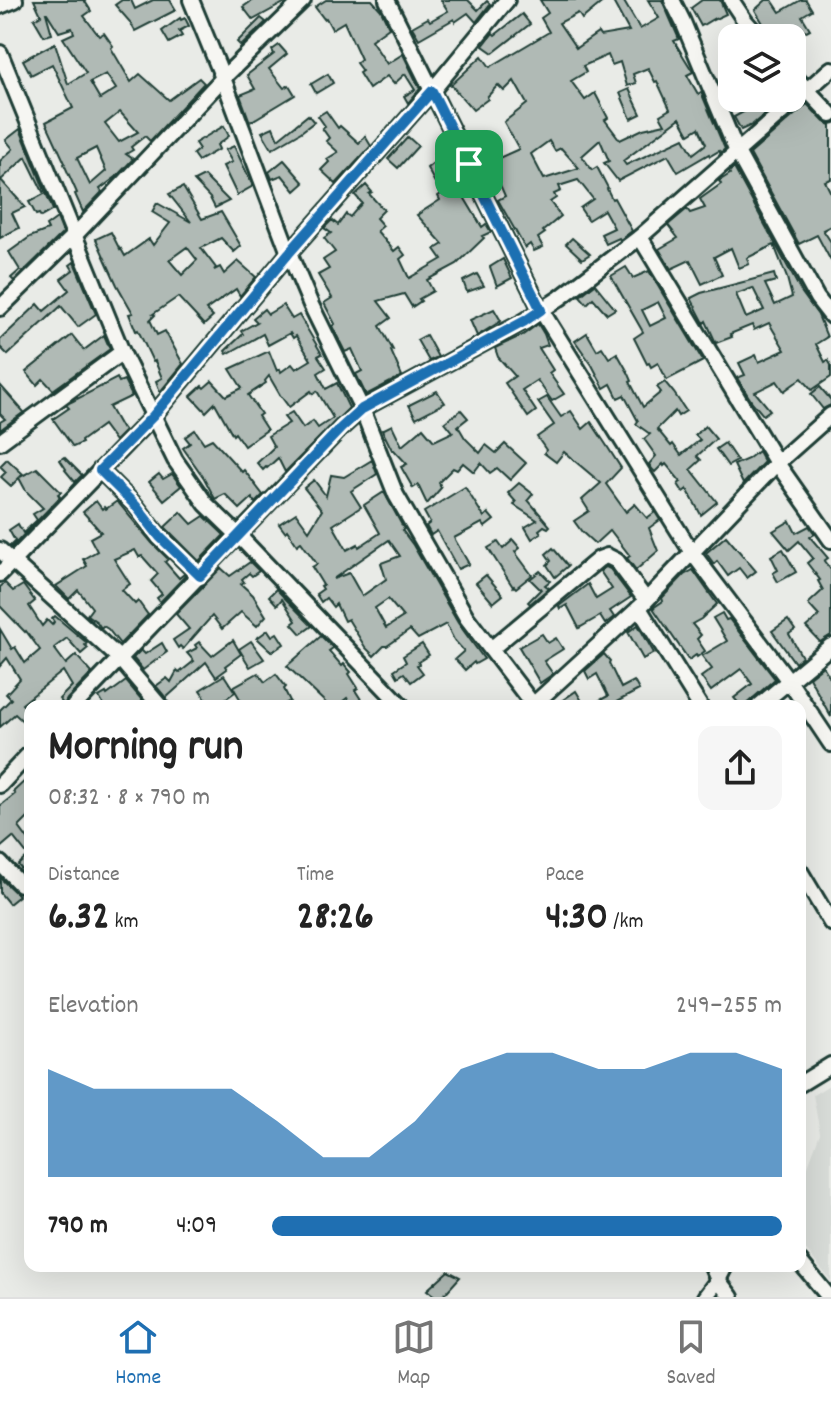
<!DOCTYPE html>
<meta charset="utf-8">
<style>
:root{--surface:#fff;--page:#f6f6f6;--text:#222;--muted:#767676;--line:#e0e0e0;--accent:#1f6fb2}
body{margin:0;font-family:Dekko,sans-serif;background:var(--page);color:var(--text);height:100vh;display:flex;flex-direction:column;font-size:30px;white-space:nowrap}
*{box-sizing:border-box;margin:0}
p{font-size:26px;color:var(--muted)}
.icon{flex:none;width:44px;height:44px;fill:none;stroke:currentColor;stroke-width:2;stroke-linecap:round;stroke-linejoin:round}
.map{position:relative;flex:1;overflow:hidden}
.sheet{position:absolute;left:24px;top:700px;width:782px;height:572px;display:flex;flex-direction:column;background:var(--surface);border-radius:16px;box-shadow:0 8px 32px #0002}
.sheet>*{flex:none}
.controls{position:absolute;left:718px;top:24px;display:grid;gap:16px}
.controls a{display:grid;place-items:center;width:88px;height:88px;border-radius:16px;background:var(--surface);box-shadow:0 8px 32px #0002;font-size:40px}
.pin{position:absolute;display:grid;place-items:center;width:68px;height:68px;color:#fff;margin:-34px;border-radius:16px;box-shadow:0 4px 12px #0006}
.round{display:grid;place-items:center;flex:none;width:84px;height:84px;border-radius:16px;background:var(--page)}
.overview{display:flex;align-items:center;justify-content:space-between;height:136px;padding:0 24px}
h1{font-size:44px;font-weight:800;line-height:60px}
.stats{display:grid;grid-template-columns:repeat(3,1fr);gap:12px;height:136px;padding:8px 24px}
.stats div{display:grid;align-content:center}
.stats b{font-size:40px;font-weight:800}
.stats small{font-size:22px;font-weight:400}
.stats p{font-size:22px}
.chart{height:224px;padding:16px 24px}
.chart p{display:flex;justify-content:space-between}
.chart svg{width:100%;height:144px;margin-top:8px;fill:var(--accent);opacity:.7}
ul{padding:0 24px;list-style:none;font-size:26px}
li{display:grid;grid-template-columns:128px 96px 1fr;align-items:center;height:60px}
li i{height:20px;border-radius:10px;background:var(--accent)}
.tabs{display:flex;justify-content:space-around;align-items:center;height:112px;border-top:2px solid var(--line);background:var(--surface);font-size:22px;color:var(--muted)}
.tabs a{display:grid;justify-items:center;gap:4px}
.tabs .on{color:var(--accent)}
.map>svg:first-child{display:block}
.built{fill:#d8dcd8}
.building{fill:#b0bab5;stroke:#1f3d34;stroke-width:2;fill-rule:evenodd}
.lines{fill:none;stroke-linecap:round;stroke-linejoin:round}
.minor-casing{stroke:#1f3d34;stroke-width:20}
.minor{stroke:#f6f6f2;stroke-width:14}
.route-casing{stroke:#fff;stroke-width:16}
.route{stroke:#1f6fb2;stroke-width:10}
</style>
<div class="map">
<svg width="831" height="1297" viewBox="0 0 831 1297">
<rect width="100%" height="100%" fill="#e9ebe7"/>
<filter id="ink" filterUnits="userSpaceOnUse"><feTurbulence type="fractalNoise" baseFrequency=".0125" numOctaves="2"/><feDisplacementMap in="SourceGraphic" scale="16" xChannelSelector="R" yChannelSelector="G"/><feConvolveMatrix kernelMatrix="1 2 1 2 8 2 1 2 1" color-interpolation-filters="sRGB"/></filter>
<g filter="url(#ink)">
<!-- built -->
<path class="built" d="M831,1084V1281L800,1243V1188L820,1133L813,1095Z"/>
<!-- building -->
<g class="building">
<path d="M34,0H84L91,11L84,16L99,36L104,33L113,46L111,48L131,82L140,74L169,100L199,78L204,83L150,141L145,136L131,147L133,150L126,154L133,159L116,177L100,189L102,192L83,212L75,194L77,193L64,164L65,163L46,122L73,108L52,64L31,75L23,60L55,43L68,84L86,73L63,38L74,33L72,28L59,32L47,13H46L52,34L44,36L34,19L41,15ZM106,74L116,89L100,99L90,82ZM120,112L138,132L119,142L105,124ZM96,148L106,171L90,185L77,158Z"/>
<path d="M122,0H131L135,9L153,0H170L176,10L135,31L130,22L115,5Z"/>
<path d="M253,0H289L253,20L243,7Z"/>
<path d="M326,0H372L381,10L389,27L371,40L387,64L403,54L420,89L408,103L404,96L415,90L405,74L394,84L387,76L369,89L359,73L362,71L356,63L361,59L344,22L332,29L326,18L324,19L315,7Z"/>
<path d="M441,0H468L478,10L487,1L490,4L476,22L468,13L455,22L454,19L419,39L412,27L428,18L430,21L448,11Z"/>
<path d="M540,0H605L582,19L578,13L559,23L576,48L598,33L600,36L629,31L612,0H623L640,29L659,18L648,0H662L679,39L674,41L693,72L687,75L698,94L701,92L725,149L720,153L719,151L710,156L709,154L678,172L668,155L618,181L604,163L609,161L600,140L582,156L592,170L597,167L608,188L607,189L612,199L614,198L632,231L620,240L619,238L606,244L601,234L614,228L604,210L588,220L580,208L593,199L578,180L559,186L561,191L554,194L556,198L550,202L561,216L543,231L545,233L538,238L543,247L534,251L530,244L525,248L498,200L505,196L490,162L519,149L504,122L527,104L514,81L504,91L498,85L487,97L488,99L473,110L451,85L482,56L490,67L549,32L541,18L548,13ZM608,55L612,65L620,62L627,86L636,83L633,74L648,68L655,82L657,81L670,109L660,115L665,124L643,129L620,140L605,120L608,118L595,93L585,100L571,81L586,72L583,66ZM680,118L689,134L699,128L706,144L693,154L684,138L626,165L623,161ZM549,141L555,151L561,148L579,168L544,179L531,154Z"/>
<path d="M702,0H720L726,14L713,20V19L701,26L691,8Z"/>
<path d="M766,0H772L780,12L801,0H806L812,10L802,16L810,29L793,38H786L781,29L770,35L755,10Z"/>
<path d="M522,14L530,24L493,53L483,46L493,33L495,35Z"/>
<path d="M180,18L181,20L185,18L189,26L179,31L182,36L169,43L162,31Z"/>
<path d="M261,18L266,22L241,46L237,42Z"/>
<path d="M279,45L287,54L269,69L284,88L289,85L295,95L250,122L240,95L255,89L247,75L274,54L272,50Z"/>
<path d="M328,74L333,83L316,93L311,84Z"/>
<path d="M629,89L641,114L631,119L620,93Z"/>
<path d="M775,98H783L752,125L741,130L734,117L762,102L763,106Z"/>
<path d="M807,104L824,122L831,125V179L825,181L831,193V226L823,230L831,242V261L817,235L799,244L750,154Z"/>
<path d="M326,111L338,128L340,126L359,143L365,136L371,146L336,184L321,170L329,162L327,159L338,152L326,141L329,138L322,128L325,126L318,116Z"/>
<path d="M308,115L314,122L301,132L272,149L262,132L273,127L278,139Z"/>
<path d="M224,126L229,136L217,145L219,149L198,161L193,154L199,149L195,143Z"/>
<path d="M20,129L45,191L43,192L26,157L1,180L25,207L12,213L19,228L0,238V161L13,149L6,140Z"/>
<path d="M408,137L418,146L398,168L388,159Z"/>
<path d="M234,146L253,186L237,195L223,166L232,162L225,150Z"/>
<path d="M450,149L471,192L464,197L482,227L486,224L491,232L482,236L484,238L457,264L427,280L433,291L419,299L421,301L412,307L404,294L378,301L391,318L380,326L393,350L391,351L402,376L366,395L356,374L362,371L352,349L345,352L332,326L335,324L324,303L332,298L318,275L329,269L323,260L335,252L324,238L331,233L324,228L332,220L338,225L346,214L350,217L362,203L355,195L366,185L372,192L369,194L384,210L376,218L383,226L377,231L394,251L399,247L405,255L400,259L409,278L442,259L435,249L443,244L417,215L440,200L438,196L441,194L427,168L437,160L434,154Z"/>
<path d="M284,160L304,183L295,191L282,175L272,179L269,172Z"/>
<path d="M734,168L802,293L818,315L827,337L816,344L825,362L828,360L831,365V377L812,390L802,378L784,391L777,381L755,392L770,410L763,415L752,402L737,378L745,375L739,363L756,355L759,362L785,350L769,323L754,330L752,325L730,334L732,337L716,343L706,321L704,323L691,298L701,293L774,274L776,281L765,284L775,305L792,297L787,278L774,245L747,258L749,264L739,268L731,248L714,257L722,275L702,284L690,260L671,269L659,249L678,238L668,225L687,209L690,213L705,208L700,199L721,184L719,181L730,174L729,172ZM753,288L764,310L746,318L736,294Z"/>
<path d="M204,176L229,201L215,208L210,198L194,181Z"/>
<path d="M183,187L202,219L221,212L241,246L234,252L221,238L201,248L216,268L214,270L220,267L224,274L238,261L256,277L240,296L236,289L206,310L213,317L204,325L178,297L153,314L155,315L150,320L157,335L165,331L183,364L160,392L156,381L162,378L155,361L153,362L138,330L136,331L129,314L133,313L117,285L96,239L111,232L120,250L121,249L125,256L149,239L153,245L170,223L152,212L157,203L191,222L169,194ZM187,247L197,260L182,275L169,260Z"/>
<path d="M46,193L53,210L41,217L39,214L36,215L29,202Z"/>
<path d="M57,218L63,233L14,281L11,278L20,270L9,252L30,237L48,230L46,226Z"/>
<path d="M572,238L590,254L582,259L566,244Z"/>
<path d="M503,259L512,278L497,286L490,267Z"/>
<path d="M74,262L96,314L78,327L61,306L8,355L0,347V340L38,304L44,311L69,290L61,279L73,270L70,265Z"/>
<path d="M626,267L633,278L649,271L703,361L667,380L658,363L651,367L649,363L647,364L634,338L643,332L611,276ZM658,302L666,318L650,326L642,310Z"/>
<path d="M477,274L484,286L467,292L463,281Z"/>
<path d="M595,284L615,309L607,314L593,298L587,304L580,296Z"/>
<path d="M283,305L292,319L299,315L322,354L318,356L326,368L318,373L326,389L337,383L349,408L285,472L278,458L267,468L266,467L263,470L257,463L274,447L268,436L289,423L284,417L292,412L303,428L313,421L318,428L333,418L317,391L313,394L311,391L289,407L280,395L269,376L265,381L266,383L248,395L261,414L258,416L267,430L244,446L235,433L233,435L215,403L206,412L191,396L202,386L204,388L212,381L226,396L242,388L230,369L269,351L277,371L280,369L281,372L292,364L296,369L311,360L296,336L293,338L290,333L268,345L263,334L227,354L225,351L243,334L241,331L257,322L253,318L264,309L268,314Z"/>
<path d="M494,309L501,321L477,336L470,320Z"/>
<path d="M538,324L544,334L548,345L539,348L553,370L549,373L564,394L552,401L537,380L522,390L536,411L528,417L505,383L515,376L498,357L495,348L523,335Z"/>
<path d="M587,333L597,350L602,347L609,358L617,353L629,374L632,381L630,382L643,407L661,392L657,387L665,382L674,393L686,411L678,416L675,411L657,429L671,446L673,444L681,455L700,440L695,435L705,426L716,439L697,456L701,460L691,469L717,502L701,515L687,489L683,492L678,484L681,482L666,464L664,466L663,464L655,472L652,469L649,464L656,456L644,439L650,434L636,424L638,421L624,395L618,398L611,384L604,388L592,365L575,341Z"/>
<path d="M72,335L84,350L104,335L110,349L53,390L43,379L37,385L26,372Z"/>
<path d="M426,335L438,357L429,361L417,340Z"/>
<path d="M117,378L119,382L124,380L132,396L109,407L121,428L122,427L125,431L115,441L103,425L81,441L82,443L73,447L53,419L69,408L66,405L71,402Z"/>
<path d="M0,385L24,412L0,430V422L5,419L0,414Z"/>
<path d="M820,387L831,400V405L823,409L811,394Z"/>
<path d="M437,391L445,403L416,418L409,405Z"/>
<path d="M547,397L561,417L571,411L583,429L591,422L605,443L621,468L606,484L626,512L635,504L647,518L655,512L660,520L649,528L658,551L636,570L627,558L630,556L610,530L595,544L582,532L574,521L589,511L582,500L601,483L564,452L556,462L544,453L546,450L537,437L554,425L538,402Z"/>
<path d="M461,410L468,418L458,426L465,438L480,453L486,445L496,453L505,444L526,463L510,480L497,468L490,473L481,463L474,472L463,463L457,470L453,468L439,482L441,488L427,504L418,485L413,488L401,467L407,464L394,450H392L382,430L392,425L402,446L423,428L434,441L453,432L445,422Z"/>
<path d="M195,430L204,443L212,439L242,472L244,470L263,495L255,503L252,498L240,509L225,494L215,499L204,478L183,448L190,443L185,437Z"/>
<path d="M725,443L737,461L728,466L716,449Z"/>
<path d="M758,451L764,462L743,484L734,465L748,459Z"/>
<path d="M64,457L82,475L75,482L65,470L66,469L60,460Z"/>
<path d="M7,459L23,474L20,477L37,468L61,492L58,494L60,497L12,547L10,546L15,541L9,530L18,524L23,533L37,520L33,514L43,508L26,491L19,478L11,486L1,477L6,472L0,466Z"/>
<path d="M372,460L377,474L351,491L361,507L333,525L347,550L358,544L359,547L380,533L364,505L384,492L404,529L402,530L413,545L458,623L484,659L475,664L474,662L465,670L455,659L464,651L454,640L446,624L418,639L410,630L387,646H384L374,656L365,647L348,619L344,621L336,604L333,607L326,598L321,602L316,594L323,589L321,586L323,585L312,567L317,564L301,542L297,545L287,530L285,532L279,524L296,513L309,531L322,510L304,488L314,480L326,496L331,475L344,477ZM389,540L400,556L381,563L386,579L362,596L349,573L333,579ZM388,599L403,617L386,628L375,608Z"/>
<path d="M159,474L163,479L172,474L181,486L164,500L149,482Z"/>
<path d="M519,483L533,494L528,500L550,526L548,528L544,526L539,530L541,533L532,539L525,527L537,520L514,505L516,502L508,493Z"/>
<path d="M465,487L484,517L488,513L494,520L485,527L482,523L454,538L469,564L458,569L437,531L431,535L426,526L430,523L424,512Z"/>
<path d="M96,501L102,509L104,507L106,509L117,501L152,543L168,559L165,562L179,578L184,574L185,576L160,602L157,598L162,594L151,581L158,574L142,556L139,557L135,550L114,559L130,584L122,590L135,604L138,601L148,615L120,644L108,629L103,626L101,628L97,622L87,615L92,608L78,590L69,599L56,586L87,566L83,559L97,551L90,538L101,532L83,512Z"/>
<path d="M181,512L192,524L204,516L224,535L199,561L165,527Z"/>
<path d="M790,521L796,533L809,526L815,534L810,537L828,558L824,561L831,570V635L820,642L806,627L819,616L808,604L823,590L818,581L820,580L807,563L813,558L799,541L789,550L773,531Z"/>
<path d="M726,536L756,571L747,578L739,568L728,576L717,561L714,564L706,553Z"/>
<path d="M513,540L520,548L515,552L532,575L516,588L514,586L513,587L488,548L498,542L503,549Z"/>
<path d="M553,548L568,566L555,577L547,565L551,561L546,554Z"/>
<path d="M783,549L796,572L778,582L773,573L778,570L771,556Z"/>
<path d="M250,562L259,571L252,576L249,573L242,579L244,582L241,584L253,595L266,616L257,626L241,612L222,629L212,616L183,649L180,646L178,648L173,640L189,629L176,614L221,568L230,576Z"/>
<path d="M606,567L610,569L631,597L610,611L614,617L605,624L600,616L579,628L567,605L560,609L559,606L588,584L596,599L612,589L600,571Z"/>
<path d="M693,570L717,604L701,619L692,624L701,635L697,639L705,651L697,657L696,655L689,660L653,608L663,601L662,598L684,575Z"/>
<path d="M540,571L550,581L545,585L549,588L530,604L528,602L542,588L540,589L530,579Z"/>
<path d="M486,575L503,595L493,603L476,583Z"/>
<path d="M5,583L13,591L23,585L35,601L29,606L42,626L47,620L52,625L54,622L52,619L55,616L87,643L85,645L88,648L81,654L67,638L54,648L66,664L76,655L92,673L67,699L64,705L59,699L72,686L63,671L22,704L30,712V728L15,714L0,727V710L11,699L6,694L20,679L7,658L0,666V629L12,649L15,647L25,663L40,650L26,631L25,632L0,606V587Z"/>
<path d="M276,589L312,626L301,634L292,624L296,621L282,599L277,605L269,596Z"/>
<path d="M722,613L726,620L729,619L775,679L744,706H741L734,698L752,684L741,669L711,691L701,677L712,669L702,656L727,641L713,618Z"/>
<path d="M788,620L795,630L789,634L802,657L795,663L772,631Z"/>
<path d="M638,625L654,653L643,659L628,632Z"/>
<path d="M268,630L272,636L277,633L284,644L272,652L257,638Z"/>
<path d="M542,634L548,643L556,638L563,649L544,661L553,674L540,683L519,647Z"/>
<path d="M321,636L333,648L329,651L342,666L344,664L351,672L349,674L358,688L355,690L362,701L355,706H352L347,698L337,706H329L287,666Z"/>
<path d="M233,640L241,654L225,666L227,669L216,677L206,662L166,698L156,686L167,678L171,682L177,671L179,673L194,661L187,653L197,648L195,645L199,642L212,656Z"/>
<path d="M251,641L264,659L250,667L239,649Z"/>
<path d="M162,643L167,652L143,670L133,658L141,650L145,654Z"/>
<path d="M422,644L429,655L418,662L419,664L417,665L423,673L411,682L404,673L398,677L394,670L406,662L403,656Z"/>
<path d="M604,654L610,661L609,663L621,688L634,681L639,690L609,706H589L608,696L597,674L589,679L585,671Z"/>
<path d="M823,666L831,679V717L809,677Z"/>
<path d="M258,673L265,682L276,674L286,687L284,689L290,701L281,706H244L233,687Z"/>
<path d="M224,675L235,692L221,702L224,706H211L200,690Z"/>
<path d="M126,681L147,706H104L99,697L106,693L107,695Z"/>
<path d="M576,691L585,706H554Z"/>
<path d="M30,776V816L19,827L30,842V879L18,865L28,856L13,837L0,848V806L15,794L13,792Z"/>
<path d="M0,878L19,896L9,904L0,893Z"/>
<path d="M448,1271L460,1277L442,1297H436L427,1290Z"/>
</g>
<g class="lines">
<!-- minor casing -->
<g class="minor-casing">
<g id="minor">
<path d="M191,0L223,78L289,253L311,305L362,409L396,495L467,618L534,706"/>
<path d="M387,0L541,310L691,551L789,681L831,744"/>
<path d="M672,0L683,22L737,152L817,298L831,316"/>
<path d="M731,0L745,21L760,38"/>
<path d="M0,6L15,0"/>
<path d="M0,53L122,352L175,460L206,504L239,536L402,706"/>
<path d="M792,74L831,115"/>
<path d="M640,237L777,463L831,540"/>
<path d="M0,308L75,235L223,78L303,0"/>
<path d="M0,442L122,352"/>
<path d="M100,470L136,506L160,537L200,576"/>
<path d="M0,550L119,658L160,706"/>
<path d="M0,574L153,416L289,253L432,91L507,0"/>
<path d="M639,608L700,706"/>
<path d="M491,649L599,559L607,556L617,561L646,600"/>
<path d="M74,706L341,428L362,409L525,321L560,298L640,237L831,69"/>
<path d="M532,706L639,608L777,463L831,415"/>
<path d="M759,706L831,646"/>
<path d="M0,785L30,753"/>
<path d="M0,863L20,884"/>
<path d="M800,871L831,923"/>
<path d="M800,1084L831,1065"/>
<path d="M800,1262L829,1297"/>
<path d="M712,1266L718,1280L731,1297"/>
<path d="M705,1297L718,1280L725,1266"/>
</g>
</g>
<!-- minor -->
<use href="#minor" class="minor"/>
</g>
</g>
<g class="lines" filter="url(#ink)">
<!-- route casing -->
<g class="route-casing">
<path id="route" d="M432,91L541,310L525,321L362,409L341,428L200,576L160,537L136,506L100,470L153,416L289,253Z"/>
</g>
<!-- route -->
<use href="#route" class="route"/>
</g>
</svg>
<div class="controls">
<a><svg class="icon" aria-label="layers" viewBox="0 0 24 24"><path d="M12 4l9 5-9 5-9-5zM3 14l9 5 9-5"/></svg></a>
</div>
<div class="pin" style="left:469px;top:164px;background:#1e9e55"><svg class="icon" aria-label="arrive" viewBox="0 0 24 24"><path d="M6 21V4h12l-3 4 3 4H6"/></svg></div>
<section class="sheet">
<div class="overview"><div><h1>Morning run</h1><p>08:32 · 8 × 790 m</p></div><a class="round"><svg class="icon" aria-label="share" viewBox="0 0 24 24"><path d="M12 15V3M7 8l5-5 5 5M5 13v7h14v-7"/></svg></a></div>
<div class="stats">
<div><p>Distance</p><b>6.32<small> km</small></b></div>
<div><p>Time</p><b>28:26</b></div>
<div><p>Pace</p><b>4:30<small> /km</small></b></div>
</div>
<div class="chart"><p><span>Elevation</span>249–255 m</p>
<svg viewBox="0 0 160 44" preserveAspectRatio="none"><path d="M0 44V11L10 17L20 17L30 17L40 17L50 27L60 38L70 38L80 27L90 11L100 6L110 6L120 11L130 11L140 6L150 6L160 11V44z"/></svg>
</div>
<ul>
<li><b>790 m</b>4:09<i style="width:100%"></i></li>
</ul>
</section>
</div>
<nav class="tabs">
<a class="on"><svg class="icon" aria-label="home" viewBox="0 0 24 24"><path d="M3 11l9-7 9 7M6 9v11h12V9"/></svg>Home</a>
<a><svg class="icon" aria-label="map" viewBox="0 0 24 24"><path d="M3 6l6-2 6 2 6-2v14l-6 2-6-2-6 2zM9 4v14M15 6v14"/></svg>Map</a>
<a><svg class="icon" aria-label="saved" viewBox="0 0 24 24"><path d="M7 4h10v16l-5-4-5 4z"/></svg>Saved</a>
</nav>
